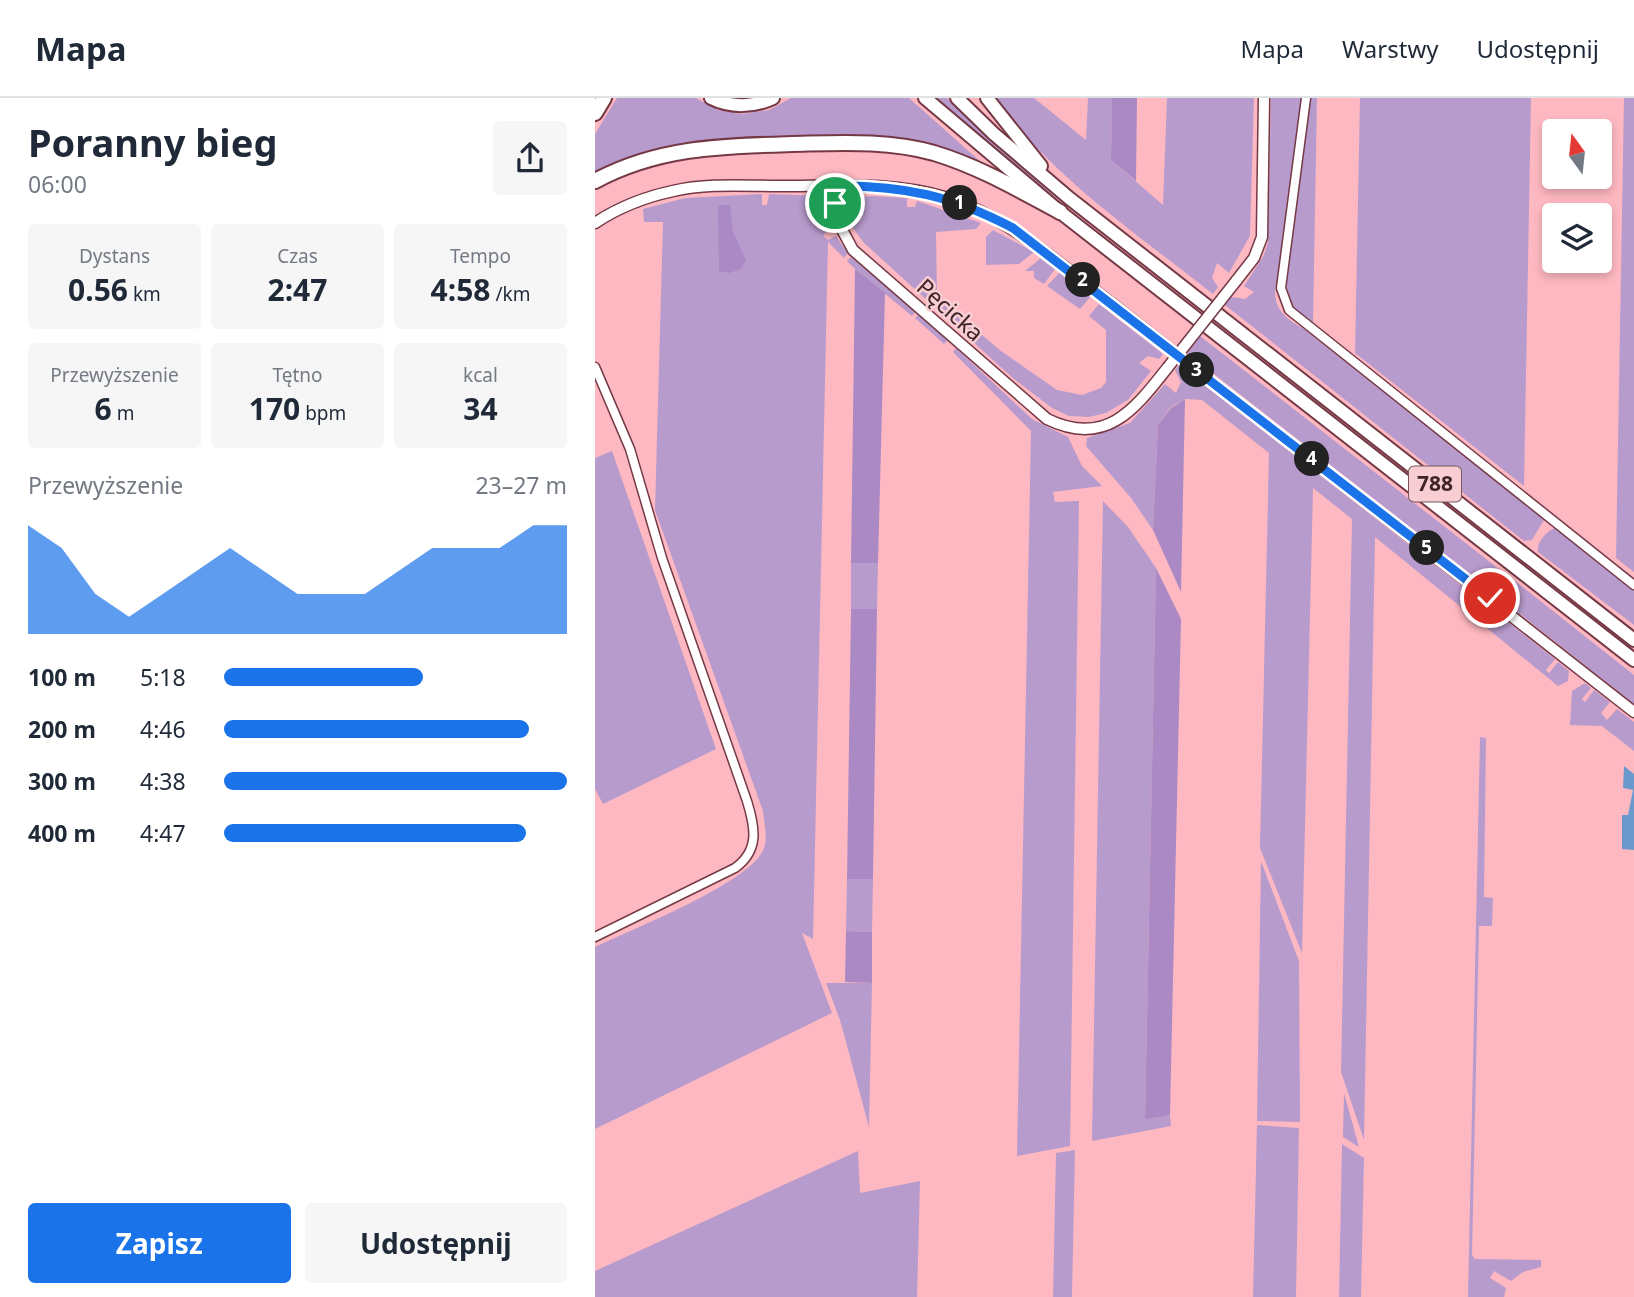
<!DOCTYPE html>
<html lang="pl">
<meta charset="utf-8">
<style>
:root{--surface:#fff;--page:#f6f6f7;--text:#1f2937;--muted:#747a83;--line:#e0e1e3;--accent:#1a73e8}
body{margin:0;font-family:"Noto Sans",sans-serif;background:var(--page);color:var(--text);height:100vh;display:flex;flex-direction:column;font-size:26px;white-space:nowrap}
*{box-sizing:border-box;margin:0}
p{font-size:23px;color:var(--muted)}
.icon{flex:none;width:38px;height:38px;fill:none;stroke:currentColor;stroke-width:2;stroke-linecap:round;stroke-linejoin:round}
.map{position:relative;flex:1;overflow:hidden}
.details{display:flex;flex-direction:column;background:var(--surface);width:595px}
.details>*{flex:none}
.needle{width:46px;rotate:345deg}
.controls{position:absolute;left:947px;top:21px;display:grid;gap:14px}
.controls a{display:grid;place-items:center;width:70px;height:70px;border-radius:7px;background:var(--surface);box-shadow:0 4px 10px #0003;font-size:35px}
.pin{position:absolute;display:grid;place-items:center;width:60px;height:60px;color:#fff;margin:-30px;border:4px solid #fff;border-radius:50%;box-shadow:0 2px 7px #0007}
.km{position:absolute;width:35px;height:35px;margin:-18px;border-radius:50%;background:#222;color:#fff;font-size:19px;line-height:35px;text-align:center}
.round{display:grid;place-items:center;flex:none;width:74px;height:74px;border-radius:7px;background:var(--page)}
.overview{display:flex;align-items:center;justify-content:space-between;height:119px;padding:0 28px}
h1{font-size:38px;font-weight:700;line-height:52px}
.metrics{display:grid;grid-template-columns:repeat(3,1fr);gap:10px;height:119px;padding:7px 28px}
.metrics div{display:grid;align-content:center;border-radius:7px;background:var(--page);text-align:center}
.metrics b{font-size:30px;font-weight:700}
.metrics small{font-size:19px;font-weight:400}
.metrics p{font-size:19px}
.chart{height:196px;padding:14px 28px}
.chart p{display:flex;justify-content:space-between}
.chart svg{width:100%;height:126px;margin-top:7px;fill:var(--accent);opacity:.7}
.action{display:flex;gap:14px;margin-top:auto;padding:14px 28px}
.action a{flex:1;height:80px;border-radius:7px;background:var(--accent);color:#fff;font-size:28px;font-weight:700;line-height:80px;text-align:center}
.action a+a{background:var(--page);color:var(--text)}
ul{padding:0 28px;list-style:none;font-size:23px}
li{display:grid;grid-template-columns:112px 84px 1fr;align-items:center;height:52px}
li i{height:18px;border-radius:9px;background:var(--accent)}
header{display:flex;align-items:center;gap:42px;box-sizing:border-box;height:98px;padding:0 35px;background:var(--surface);border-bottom:2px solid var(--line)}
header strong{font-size:33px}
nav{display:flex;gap:38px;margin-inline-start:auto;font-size:24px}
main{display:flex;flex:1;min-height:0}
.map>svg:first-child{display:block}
.green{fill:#b89bcd}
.forest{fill:#ab89c4}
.water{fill:#6a9acd}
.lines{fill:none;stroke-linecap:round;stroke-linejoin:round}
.minor-casing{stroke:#743944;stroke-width:11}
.tertiary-casing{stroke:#743944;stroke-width:13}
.primary-casing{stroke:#743944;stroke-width:16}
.motorway-casing{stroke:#743944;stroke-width:18}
.minor{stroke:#fff;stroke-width:8}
.tertiary{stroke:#fff;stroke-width:10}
.primary{stroke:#fff;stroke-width:12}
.motorway{stroke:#fff;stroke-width:14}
.tertiary-bridge-casing{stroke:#743944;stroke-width:13;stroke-linecap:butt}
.tertiary-bridge{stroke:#fff;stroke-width:10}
.route-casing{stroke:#fff;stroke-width:14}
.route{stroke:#1a73e8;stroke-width:9}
.labels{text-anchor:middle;stroke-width:5;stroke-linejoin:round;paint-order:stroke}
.shield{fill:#f9ced3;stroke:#77575b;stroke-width:2}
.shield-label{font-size:21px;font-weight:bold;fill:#3f2428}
.street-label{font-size:23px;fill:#3f2428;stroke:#f9ced3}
</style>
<header>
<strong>Mapa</strong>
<nav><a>Mapa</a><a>Warstwy</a><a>Udostępnij</a></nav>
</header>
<main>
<section class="details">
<div class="overview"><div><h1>Poranny bieg</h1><p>06:00</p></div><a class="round"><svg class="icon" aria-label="share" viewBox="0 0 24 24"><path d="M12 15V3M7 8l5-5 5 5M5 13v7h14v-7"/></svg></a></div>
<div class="metrics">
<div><p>Dystans</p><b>0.56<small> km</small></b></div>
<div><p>Czas</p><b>2:47</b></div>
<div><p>Tempo</p><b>4:58<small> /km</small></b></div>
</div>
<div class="metrics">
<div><p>Przewyższenie</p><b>6<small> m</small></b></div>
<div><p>Tętno</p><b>170<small> bpm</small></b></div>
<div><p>kcal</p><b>34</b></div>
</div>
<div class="chart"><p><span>Przewyższenie</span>23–27 m</p>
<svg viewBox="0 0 160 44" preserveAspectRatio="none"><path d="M0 44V6L10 14L20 30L30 38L40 30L50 22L60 14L70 22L80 30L90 30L100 30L110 22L120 14L130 14L140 14L150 6L160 6V44z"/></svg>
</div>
<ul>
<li><b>100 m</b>5:18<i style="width:58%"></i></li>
<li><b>200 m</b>4:46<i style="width:89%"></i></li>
<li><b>300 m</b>4:38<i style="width:100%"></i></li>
<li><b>400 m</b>4:47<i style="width:88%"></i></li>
</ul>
<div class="action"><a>Zapisz</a><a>Udostępnij</a></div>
</section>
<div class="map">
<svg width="1039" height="1199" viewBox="0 0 1039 1199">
<rect width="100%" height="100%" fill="#feb8c1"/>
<!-- green -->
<g class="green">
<path d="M22,0H101L123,12L146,16L174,12L196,0H314L387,65C316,35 257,36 182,39C114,41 61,42 0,76V36Z"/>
<path d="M341,0H352L482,119Z"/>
<path d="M400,0H439L491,42L493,0H517L516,62L568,107L572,0H659L655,138L634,175L622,165L617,180L623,189L618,196C541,135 458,80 400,0Z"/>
<path d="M676,0H707L685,171C674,201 681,216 709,231L945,416L949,422L937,442L929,443L630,207L636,199L650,201L659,194L649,188L669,157L673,144Z"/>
<path d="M716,0H722L718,227L699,211L691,187Z"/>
<path d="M765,0H936L929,388L760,255Z"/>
<path d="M1029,0H1039V474L1021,460Z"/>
<path d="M167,96V107H172L174,96L225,98L233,110L237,127L228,138L233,142L241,138L253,155L249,160L233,144L218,841L207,835L237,915L0,1031V849C35,832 158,784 169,750C173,740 169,724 168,713L60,412L68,124H49L48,111L90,100Z"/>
<path d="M278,98L312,100V109H320L322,103L386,125L381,131L341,134L342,199L406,253L462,292L487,297L506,290L511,284V232L494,218L504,206L568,256L564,261L553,258L544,265L556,273L533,302L511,315L494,319L474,318L457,310L419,281L269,145L258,130L252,105L257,99Z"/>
<path d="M398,132L439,154L424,166L391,167V139Z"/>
<path d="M256,159L321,213L317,218L260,171L252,163Z"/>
<path d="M446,160L460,171L449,186L439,180V173H430Z"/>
<path d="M465,174L496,198L485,211L452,188Z"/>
<path d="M324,216L353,242L349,246L320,220Z"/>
<path d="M605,238L904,471L906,478L897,490H893L592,255Z"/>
<path d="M361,250L437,321L473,339L487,368L507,388L458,394L460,404L484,403L475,1048L422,1058L436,333L358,254Z"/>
<path d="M584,267L960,561L951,572L954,575L963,564L974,573L973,583L963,588L780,439L769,1042L746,974L757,421L718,390L707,855L665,750L674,355L607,302L590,301L576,309L563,327L558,432L536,400L491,348L492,340L535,325L570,286L581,295L586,284L580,272Z"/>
<path d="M17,353L121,651L8,706L0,691V360Z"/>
<path d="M508,403L533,429L561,470L550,1020L575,1017L576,1028L497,1043Z"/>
<path d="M960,430L1039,491V527L943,454C941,444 952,433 960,430Z"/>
<path d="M256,465H283L282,511H256Z"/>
<path d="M916,483H920L1039,577V606L906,501L907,494Z"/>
<path d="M990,585L996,590L987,601L990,604L999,592L1015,604L1006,615L1012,622L1022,611L1039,624V653L1007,628L975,627L977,593Z"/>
<path d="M885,639L891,640L889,799L898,800L897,828H884L877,1157L880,1161L946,1162V1169L928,1174L916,1183L899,1173L895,1180L911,1190L909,1199H873Z"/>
<path d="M666,763L704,863L705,1024L662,1023Z"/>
<path d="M252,781H278L277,834L251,833Z"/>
<path d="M231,885H277L274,1029L245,922Z"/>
<path d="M749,995L764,1049L748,1039Z"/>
<path d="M662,1027L704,1030L701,1199H658Z"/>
<path d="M747,1046L769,1060L766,1199H744Z"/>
<path d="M480,1052L477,1199H458L461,1055Z"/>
<path d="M263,1053L265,1095L325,1083L322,1199H0V1173Z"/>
</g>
<!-- forest -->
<g class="forest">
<path d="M517,0H542L541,83L516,62Z"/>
<path d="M123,107H135L138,134L151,162L146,171L134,175L124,173Z"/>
<path d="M260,171L290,195L283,465H256Z"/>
<path d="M590,301L586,494L558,432L563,327L576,310Z"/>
<path d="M561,470L586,521L575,1017L550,1021Z"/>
<path d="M256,511H282L278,781H252Z"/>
<path d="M251,833L277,834V885L250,884Z"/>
</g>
<!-- water -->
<path class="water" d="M1029,668L1039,676V752L1027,751V717H1033L1038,692L1028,690Z"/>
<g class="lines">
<!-- minor casing -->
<g class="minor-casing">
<g id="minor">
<path d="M711,0L686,190L694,212L1039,487"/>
<path d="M0,269L35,351L67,460L152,703C160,729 165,752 140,770L0,839"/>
</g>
</g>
<!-- tertiary casing -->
<g class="tertiary-casing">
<g id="tertiary">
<path d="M239,88L244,126L258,152L452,321C511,350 540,311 573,269"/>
<path d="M0,125C24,109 50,99 78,93C112,85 149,88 184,88C240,88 298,83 353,100C399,115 437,144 475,173L1039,614"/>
<path d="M641,183L659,160L667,139L669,0"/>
</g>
</g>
<!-- primary casing -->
<g class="primary-casing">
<g id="primary">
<path d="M116,0C136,10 159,9 178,0"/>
<path d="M330,0L465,114L1039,562"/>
<path d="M362,0L399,36L474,100L1039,542"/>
<path d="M392,0L446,68"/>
</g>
</g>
<!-- motorway casing -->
<g class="motorway-casing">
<g id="motorway">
<path d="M0,15L9,0"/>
<path d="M0,83C63,49 127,48 197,46C245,45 292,42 339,55C385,69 424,92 465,114"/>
</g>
</g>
<!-- minor -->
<use href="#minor" class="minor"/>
<!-- tertiary -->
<use href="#tertiary" class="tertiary"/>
<!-- primary -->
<use href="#primary" class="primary"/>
<!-- motorway -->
<use href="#motorway" class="motorway"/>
<!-- tertiary-bridge casing -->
<g class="tertiary-bridge-casing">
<path id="tertiary-bridge" d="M573,269L641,183"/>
</g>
<!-- tertiary-bridge -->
<use href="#tertiary-bridge" class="tertiary-bridge"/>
</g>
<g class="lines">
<!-- route casing -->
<g class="route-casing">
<path id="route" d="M240,105L239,88C309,87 357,98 418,130L895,500"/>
</g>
<!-- route -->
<use href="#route" class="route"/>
</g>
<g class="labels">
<!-- shield labels -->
<rect class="shield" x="814" y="368.5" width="52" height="35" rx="5"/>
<g class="shield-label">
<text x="840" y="393">788</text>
</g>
<!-- street labels -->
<g class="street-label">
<text transform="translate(355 212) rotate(42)" y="8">Pęcicka</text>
</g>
</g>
</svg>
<div class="controls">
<a><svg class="needle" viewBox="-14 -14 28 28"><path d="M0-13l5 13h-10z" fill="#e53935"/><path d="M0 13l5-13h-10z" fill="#747a83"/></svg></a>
<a><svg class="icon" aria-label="layers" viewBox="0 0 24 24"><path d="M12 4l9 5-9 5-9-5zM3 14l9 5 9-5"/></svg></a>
</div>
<div class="pin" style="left:240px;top:105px;background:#1e9e55"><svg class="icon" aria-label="arrive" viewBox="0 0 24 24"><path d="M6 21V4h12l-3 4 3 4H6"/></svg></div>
<div class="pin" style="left:895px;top:500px;background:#d93025"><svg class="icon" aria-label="check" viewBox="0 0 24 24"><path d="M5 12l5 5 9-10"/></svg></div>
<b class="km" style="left:365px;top:105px">1</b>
<b class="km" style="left:488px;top:182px">2</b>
<b class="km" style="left:602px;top:272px">3</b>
<b class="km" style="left:717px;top:361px">4</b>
<b class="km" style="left:832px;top:450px">5</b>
</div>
</main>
